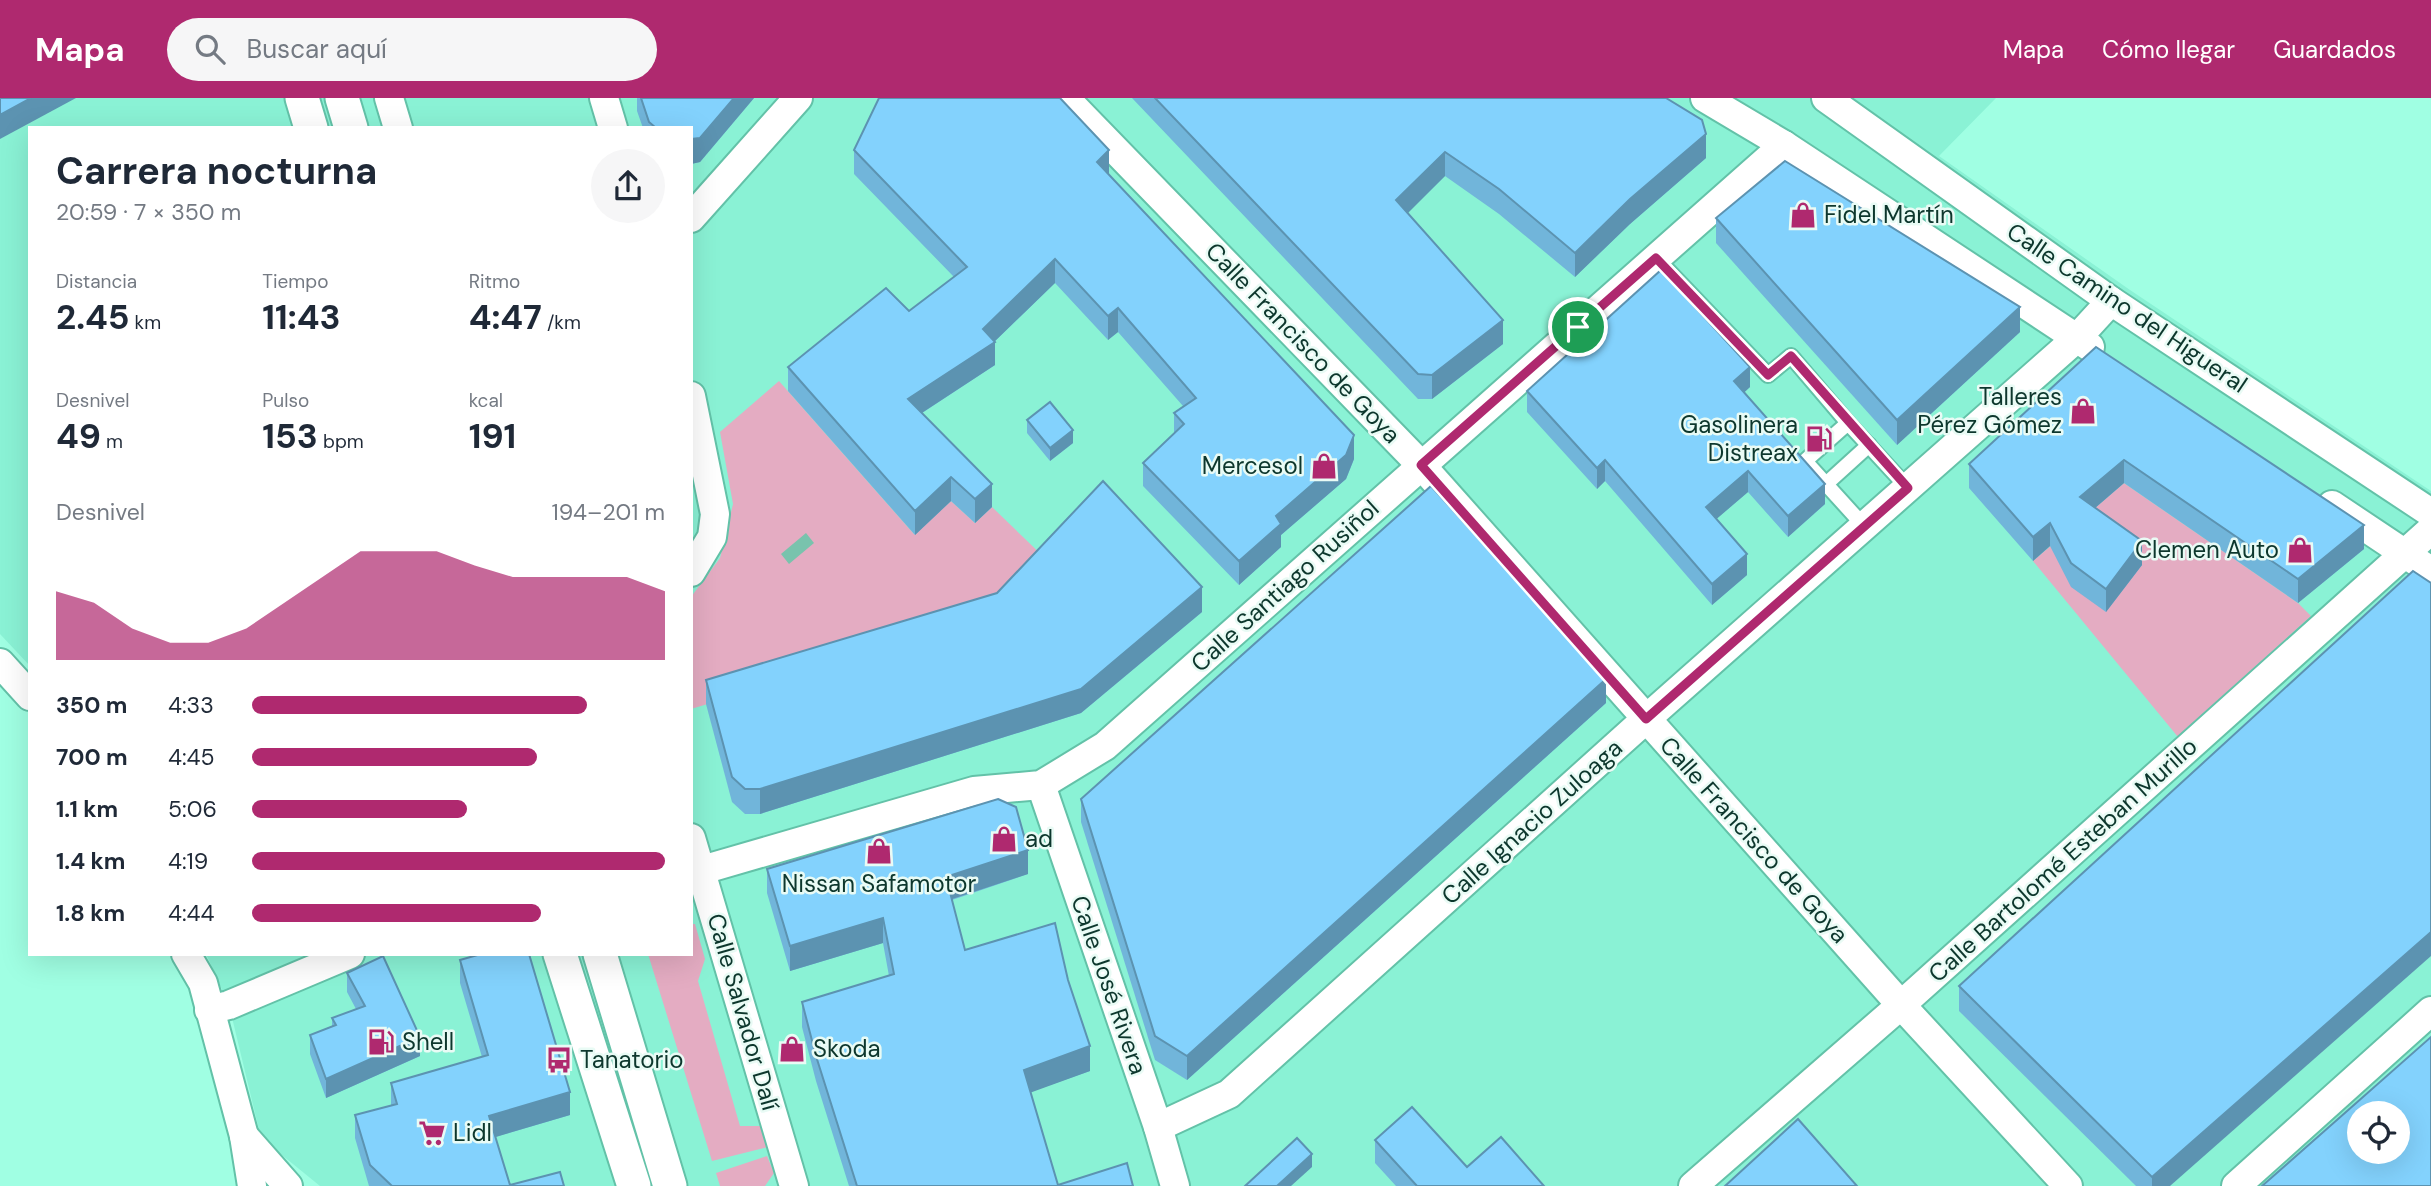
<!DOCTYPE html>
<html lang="es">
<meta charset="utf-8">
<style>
:root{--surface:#fff;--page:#f6f6f7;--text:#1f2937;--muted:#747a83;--accent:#af296f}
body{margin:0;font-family:"DM Sans",sans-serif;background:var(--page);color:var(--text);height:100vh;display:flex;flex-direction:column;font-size:26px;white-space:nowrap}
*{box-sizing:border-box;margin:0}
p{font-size:23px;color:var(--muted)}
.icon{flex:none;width:38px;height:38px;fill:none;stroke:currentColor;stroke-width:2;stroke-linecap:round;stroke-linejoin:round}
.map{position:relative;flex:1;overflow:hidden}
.drawer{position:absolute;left:28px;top:28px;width:665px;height:830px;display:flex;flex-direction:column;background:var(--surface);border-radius:0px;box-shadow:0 7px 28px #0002}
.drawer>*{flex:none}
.buttons{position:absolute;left:2347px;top:1003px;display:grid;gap:14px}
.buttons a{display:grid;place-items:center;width:63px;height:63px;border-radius:50%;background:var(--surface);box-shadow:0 7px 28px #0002;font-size:35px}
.pin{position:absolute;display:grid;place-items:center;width:60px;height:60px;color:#fff;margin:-30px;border:4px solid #fff;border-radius:50%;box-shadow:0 2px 7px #0007}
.round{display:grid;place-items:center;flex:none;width:74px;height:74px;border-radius:37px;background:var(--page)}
.head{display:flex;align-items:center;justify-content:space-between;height:119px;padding:0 28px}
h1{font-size:38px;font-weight:700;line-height:52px}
.figures{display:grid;grid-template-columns:repeat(3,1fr);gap:10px;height:119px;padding:7px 28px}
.figures div{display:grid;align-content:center}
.figures b{font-size:35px;font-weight:700}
.figures small{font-size:19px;font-weight:400}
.figures p{font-size:19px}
.chart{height:196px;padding:14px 28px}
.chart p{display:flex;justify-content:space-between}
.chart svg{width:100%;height:126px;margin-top:7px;fill:var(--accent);opacity:.7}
ul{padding:0 28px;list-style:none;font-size:23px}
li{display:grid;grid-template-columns:112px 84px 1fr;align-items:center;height:52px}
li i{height:18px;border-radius:9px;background:var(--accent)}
header{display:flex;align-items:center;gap:42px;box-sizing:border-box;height:98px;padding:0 35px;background:var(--accent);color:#fff}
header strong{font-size:33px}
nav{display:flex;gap:38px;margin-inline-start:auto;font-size:24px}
.search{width:490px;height:63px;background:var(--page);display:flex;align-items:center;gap:18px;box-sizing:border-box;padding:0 24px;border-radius:38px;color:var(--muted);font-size:26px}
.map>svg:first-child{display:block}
.built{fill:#8af2d5;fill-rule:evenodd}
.green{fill:#e4acc2}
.water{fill:#79c3ad}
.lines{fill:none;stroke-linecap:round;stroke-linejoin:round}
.service-casing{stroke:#63c2a8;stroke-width:18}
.minor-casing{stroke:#63c2a8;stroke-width:32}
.tertiary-casing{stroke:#63c2a8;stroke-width:37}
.service{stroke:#fff;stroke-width:14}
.minor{stroke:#fff;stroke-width:28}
.tertiary{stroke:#fff;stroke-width:33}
.wall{fill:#71b5da}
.shaded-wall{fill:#5c93b1}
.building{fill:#83d2fd;stroke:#5c93b1;stroke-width:2;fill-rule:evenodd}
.route-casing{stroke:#fff;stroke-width:14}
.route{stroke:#af296f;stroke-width:9}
.labels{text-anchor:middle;stroke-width:5;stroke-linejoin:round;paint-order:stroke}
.poi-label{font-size:24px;fill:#0d372d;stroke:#e9fbf5;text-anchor:start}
.street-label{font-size:24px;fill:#0d372d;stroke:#e9fbf5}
</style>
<header>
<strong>Mapa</strong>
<div class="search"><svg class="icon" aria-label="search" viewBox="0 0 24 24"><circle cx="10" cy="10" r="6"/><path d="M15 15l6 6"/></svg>Buscar aquí</div>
<nav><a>Mapa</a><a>Cómo llegar</a><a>Guardados</a></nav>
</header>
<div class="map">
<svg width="2431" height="1088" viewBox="0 0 2431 1088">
<rect width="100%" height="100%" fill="#a0ffe3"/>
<!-- built -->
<path class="built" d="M0,0H1996L1939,58L2130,192L2431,393V1088H320L261,1040L229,907L206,856H691V30H30V568L0,536ZM2359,1015H2398V1054H2359Z"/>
<!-- green -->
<g class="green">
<path d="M779,283L914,436L951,403L975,425L992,409L1049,464L997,519L691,611V499L720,460L733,406L720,334Z"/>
<path d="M2124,385L2298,505L2311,518L2178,639L2033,463Z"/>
<path d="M691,826H695L705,861L698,883L740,1028H761L768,1049L712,1063L648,856H691Z"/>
<path d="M767,1058L774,1075L765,1088H720L716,1075Z"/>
</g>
<!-- water -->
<path class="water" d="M806,435L814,445L789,466L781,456Z"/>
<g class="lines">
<!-- service casing -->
<g class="service-casing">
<g id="service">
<path d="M1656,160L1768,277L1791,258L1848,325"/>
<path d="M1826,386L1869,347"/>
<path d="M1864,428L1805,363L1848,325L1908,390"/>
</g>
</g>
<!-- minor casing -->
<g class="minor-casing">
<g id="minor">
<path d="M389,0L398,30"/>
<path d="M604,0L613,30"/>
<path d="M1065,0L1421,367L1901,907L2068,1088"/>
<path d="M1705,0L1784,47L2090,249"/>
<path d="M1826,0L2111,203L2431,415"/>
<path d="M691,120L798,0"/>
<path d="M691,298L715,416L712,439L691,474"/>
<path d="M2332,407L2431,473"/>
<path d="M0,565L30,598"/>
<path d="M1041,687L1158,1029L1175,1088"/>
<path d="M691,740L794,1088"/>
<path d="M702,772L974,693L1041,687L1105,648L1784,47"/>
<path d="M186,856L203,885L244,1038L252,1088"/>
<path d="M209,912L229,907L350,856"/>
<path d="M1158,1029L1229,996L1646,621L2077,240L2111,203"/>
<path d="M244,1038L288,1088"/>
<path d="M1693,1088L1901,907L2431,432"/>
<path d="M2236,1088L2431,913"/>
</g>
</g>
<!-- tertiary casing -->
<g class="tertiary-casing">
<g id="tertiary">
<path d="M302,0L311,30"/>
<path d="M342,0L351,30"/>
<path d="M560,856L634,1088"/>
<path d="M600,856L670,1088"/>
</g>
</g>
<!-- service -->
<use href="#service" class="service"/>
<!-- minor -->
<use href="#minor" class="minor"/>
<!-- tertiary -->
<use href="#tertiary" class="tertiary"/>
</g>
<!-- wall -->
<g class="wall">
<path d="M637,0H754L700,64L691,66V30H643L637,13Z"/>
<path d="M1132,0H1666L1706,60L1630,126L1575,179L1499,116L1445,78L1407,115L1503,246L1432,301H1418Z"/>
<path d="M854,52L1109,75L1108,76L1354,361L1346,381L1281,437V449L1239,487L1143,388V365L1174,336V315L1183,308L1118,234L1108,242L1055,185L995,243V267L922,315L992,409L975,425L951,403L915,437L788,293V269L909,213L954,179L854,76Z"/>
<path d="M1716,120L2020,234L1897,347L1716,145Z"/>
<path d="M2096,249L2364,451L2298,505L2124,385L2095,410L2142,467L2106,514L2071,489L2050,448L2033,463L1969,390V366Z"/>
<path d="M1750,289L1744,294L1825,406L1788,439L1748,394L1716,421L1747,477L1712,507L1605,383L1597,391L1527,314V293Z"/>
<path d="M1027,322L1073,345L1050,363L1027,335Z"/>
<path d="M1202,514L1081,615L760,716H745L732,704L706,606V582Z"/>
<path d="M1606,605L1187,982L1155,962L1081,724V701Z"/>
<path d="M767,771L1028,776L952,802L965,852L1090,973L1030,994L1058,1087L1133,1088H849L816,983L802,929V904L889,878L883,845L790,873L767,795Z"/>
<path d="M460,862L570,1017L495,1039L510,1087L564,1088H369L355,1040V1017L391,1008V985L482,959L460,885Z"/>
<path d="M347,875L420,958L326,1000L310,956V937L332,928V920L356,911L347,894Z"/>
<path d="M1959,888L2170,1088H2136L1959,913Z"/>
<path d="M1375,1042L1467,1069L1544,1088H1396L1375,1065Z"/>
</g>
<!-- shaded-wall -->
<g class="shaded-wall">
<path d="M31,0H76L0,41V17Z"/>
<path d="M734,0H754L700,64L691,66V41Z"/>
<path d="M1706,36V60L1630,126L1575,179V155L1630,101Z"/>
<path d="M1109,52V75L1097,87V64Z"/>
<path d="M1445,54V78L1396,127V102Z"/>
<path d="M1055,161V185L992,246L995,244V267L908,324V301L983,231Z"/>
<path d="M2020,209V234L1897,347V322Z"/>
<path d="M1118,210V234L1108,242V218Z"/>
<path d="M1503,222V246L1432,301V277Z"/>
<path d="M1750,269V289L1734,304V283Z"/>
<path d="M1073,332V345L1050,363V350Z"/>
<path d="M1354,337V361L1346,381L1281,437V449L1239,487V463L1276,418Z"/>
<path d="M1605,362V383L1597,391V370Z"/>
<path d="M2124,362V385L2080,423V399Z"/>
<path d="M1748,373V394L1706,430V409Z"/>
<path d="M951,379V403L915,437V413Z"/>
<path d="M992,386V409L975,425V401Z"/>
<path d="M1825,386V406L1788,439V418Z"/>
<path d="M2050,425V448L2033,463V439Z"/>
<path d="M2364,427V451L2298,505V481Z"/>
<path d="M2142,443V467L2106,514V491Z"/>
<path d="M1747,456V477L1712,507V486Z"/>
<path d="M1202,489V514L1081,615L760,716V691Z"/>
<path d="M1606,581V605L1187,982V958Z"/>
<path d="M1028,752V776L946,803V779Z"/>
<path d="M883,820V845L790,873V848Z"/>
<path d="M2431,834V858L2170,1088H2152V1079Z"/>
<path d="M420,939V958L326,1000V981Z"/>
<path d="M1090,948V973L1024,997V972Z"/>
<path d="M570,994V1017L489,1041V1018Z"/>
<path d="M1312,1056V1069L1291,1088H1277Z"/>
</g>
<!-- building -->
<g class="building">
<path d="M0,0H31L0,17Z"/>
<path d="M641,0H734L700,40L691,41V30H656L649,24Z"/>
<path d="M879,0H1060L1109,52L1097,64L1354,337L1346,357L1276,418L1281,426L1239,463L1143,365L1184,326L1174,315L1196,300L1118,210L1108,218L1055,161L983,231L995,244L908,301L992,386L975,401L951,379L915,413L788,269L886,190L909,213L967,169L854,52Z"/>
<path d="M1155,0H1666L1702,22L1706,36L1630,101L1575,155L1499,91L1445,54L1396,102L1503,222L1432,277L1418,276Z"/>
<path d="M1785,63L2020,209L1897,322L1716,120Z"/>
<path d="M1661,172L1750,269L1734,283L1825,386L1788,418L1748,373L1706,409L1747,456L1712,486L1605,362L1597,370L1527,293Z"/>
<path d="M2096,249L2364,427L2298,481L2124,362L2080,399L2142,443L2106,491L2071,465L2050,425L2033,439L1969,366Z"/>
<path d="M1050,304L1073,332L1050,350L1027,322Z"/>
<path d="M1103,383L1202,489L1081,591L760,691H745L732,679L706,582L997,495Z"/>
<path d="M1431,388L1606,581L1187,958L1155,938L1081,701Z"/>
<path d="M2413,473L2431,485V834L2152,1079L1959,888Z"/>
<path d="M998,701L1016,709L1028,752L946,779L965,852L1055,825L1068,882L1090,948L1024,972L1058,1087L1127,1065L1133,1088H857L816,958L802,904L894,876L883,820L790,848L767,771Z"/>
<path d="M481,856H529L570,994L489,1018L510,1087L560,1074L564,1088H392L370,1067L355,1017L397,1006L391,985L488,957L460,862Z"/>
<path d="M383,858L420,939L326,981L310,937L336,927L332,920L365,908L347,875Z"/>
<path d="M2431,939V1088H2262ZM2359,1015H2398V1054H2359Z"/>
<path d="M1412,1009L1467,1069L1501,1039L1544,1088H1417L1375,1042Z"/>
<path d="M1798,1021L1857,1088H1725Z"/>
<path d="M1297,1040L1312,1056L1277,1088H1245Z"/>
</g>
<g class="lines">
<!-- route casing -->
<g class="route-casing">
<path id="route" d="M1656,160L1768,277L1791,258L1908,390L1646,621L1421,367Z"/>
</g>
<!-- route -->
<use href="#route" class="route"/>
</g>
<!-- icons -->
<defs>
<g id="shop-bare" transform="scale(2.1)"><path d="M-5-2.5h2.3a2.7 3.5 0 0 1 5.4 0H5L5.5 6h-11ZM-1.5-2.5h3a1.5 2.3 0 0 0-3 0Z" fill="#af296f" stroke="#e9fbf5" stroke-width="2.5" paint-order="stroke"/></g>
<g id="fuel-bare" transform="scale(2.1)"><path d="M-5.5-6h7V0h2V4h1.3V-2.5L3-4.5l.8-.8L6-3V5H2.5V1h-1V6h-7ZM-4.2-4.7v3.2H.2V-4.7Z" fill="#af296f" stroke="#e9fbf5" stroke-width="2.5" paint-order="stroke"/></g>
<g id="bus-bare" transform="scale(2.1)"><path d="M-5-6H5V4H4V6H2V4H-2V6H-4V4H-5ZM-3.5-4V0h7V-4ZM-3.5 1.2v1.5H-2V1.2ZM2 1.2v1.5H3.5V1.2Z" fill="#af296f" stroke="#e9fbf5" stroke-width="2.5" paint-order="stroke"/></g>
<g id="supermarket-bare" transform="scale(2.1)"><path d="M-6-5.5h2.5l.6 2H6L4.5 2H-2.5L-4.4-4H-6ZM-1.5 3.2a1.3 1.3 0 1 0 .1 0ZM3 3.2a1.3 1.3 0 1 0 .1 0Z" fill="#af296f" stroke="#e9fbf5" stroke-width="2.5" paint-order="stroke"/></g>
</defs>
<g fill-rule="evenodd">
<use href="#shop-bare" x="1803" y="117"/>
<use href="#shop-bare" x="2083" y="313"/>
<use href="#fuel-bare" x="1819" y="341"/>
<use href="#shop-bare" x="1324" y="368"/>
<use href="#shop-bare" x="2300" y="452"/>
<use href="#shop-bare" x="1004" y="741"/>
<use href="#shop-bare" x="879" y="753"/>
<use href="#fuel-bare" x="381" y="944"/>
<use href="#shop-bare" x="792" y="951"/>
<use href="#bus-bare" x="559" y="962"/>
<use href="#supermarket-bare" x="432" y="1035"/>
</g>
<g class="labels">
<!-- poi labels -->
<g class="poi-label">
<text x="1824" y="125">Fidel Martín</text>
<text x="2062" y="307" text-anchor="end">Talleres<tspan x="2062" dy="28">Pérez Gómez</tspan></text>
<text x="1798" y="335" text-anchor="end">Gasolinera<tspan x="1798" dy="28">Distreax</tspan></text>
<text x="1303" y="376" text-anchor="end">Mercesol</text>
<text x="2279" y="460" text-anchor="end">Clemen Auto</text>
<text x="1025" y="749">ad</text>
<text x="879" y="794" text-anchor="middle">Nissan Safamotor</text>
<text x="402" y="952">Shell</text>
<text x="813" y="959">Skoda</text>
<text x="580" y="970">Tanatorio</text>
<text x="453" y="1043">Lidl</text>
</g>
<!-- street labels -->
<g class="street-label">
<text transform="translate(2127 210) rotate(34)" y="8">Calle Camino del Higueral</text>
<text transform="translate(1303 245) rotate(46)" y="8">Calle Francisco de Goya</text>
<text transform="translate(1285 488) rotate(-42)" y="8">Calle Santiago Rusiñol</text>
<text transform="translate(1532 724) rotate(-42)" y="8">Calle Ignacio Zuloaga</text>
<text transform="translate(1754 742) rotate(48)" y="8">Calle Francisco de Goya</text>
<text transform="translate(2063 762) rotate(-42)" y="8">Calle Bartolomé Esteban Murillo</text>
<text transform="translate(1109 887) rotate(71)" y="8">Calle José Rivera</text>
<text transform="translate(743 914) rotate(74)" y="8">Calle Salvador Dalí</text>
</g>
</g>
</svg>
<div class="buttons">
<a><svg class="icon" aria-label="locate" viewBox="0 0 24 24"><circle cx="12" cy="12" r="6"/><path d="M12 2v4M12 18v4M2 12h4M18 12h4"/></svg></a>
</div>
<div class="pin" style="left:1578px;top:229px;background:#1e9e55"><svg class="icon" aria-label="arrive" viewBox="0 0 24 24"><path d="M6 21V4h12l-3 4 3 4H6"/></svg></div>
<section class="drawer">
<div class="head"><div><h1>Carrera nocturna</h1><p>20:59 · 7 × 350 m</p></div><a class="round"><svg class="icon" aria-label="share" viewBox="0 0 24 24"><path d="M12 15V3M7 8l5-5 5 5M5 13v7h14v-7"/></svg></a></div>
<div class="figures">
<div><p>Distancia</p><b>2.45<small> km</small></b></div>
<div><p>Tiempo</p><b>11:43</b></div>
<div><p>Ritmo</p><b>4:47<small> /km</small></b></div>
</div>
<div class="figures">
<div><p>Desnivel</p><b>49<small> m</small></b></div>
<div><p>Pulso</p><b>153<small> bpm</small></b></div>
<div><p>kcal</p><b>191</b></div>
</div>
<div class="chart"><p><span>Desnivel</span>194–201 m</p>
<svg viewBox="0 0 160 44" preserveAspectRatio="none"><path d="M0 44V20L10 24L20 33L30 38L40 38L50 33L60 24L70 15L80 6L90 6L100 6L110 11L120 15L130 15L140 15L150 15L160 20V44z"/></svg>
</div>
<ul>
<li><b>350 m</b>4:33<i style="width:81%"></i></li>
<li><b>700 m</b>4:45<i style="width:69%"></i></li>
<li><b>1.1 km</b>5:06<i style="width:52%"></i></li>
<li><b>1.4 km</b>4:19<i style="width:100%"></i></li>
<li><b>1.8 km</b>4:44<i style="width:70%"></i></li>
</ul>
</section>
</div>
